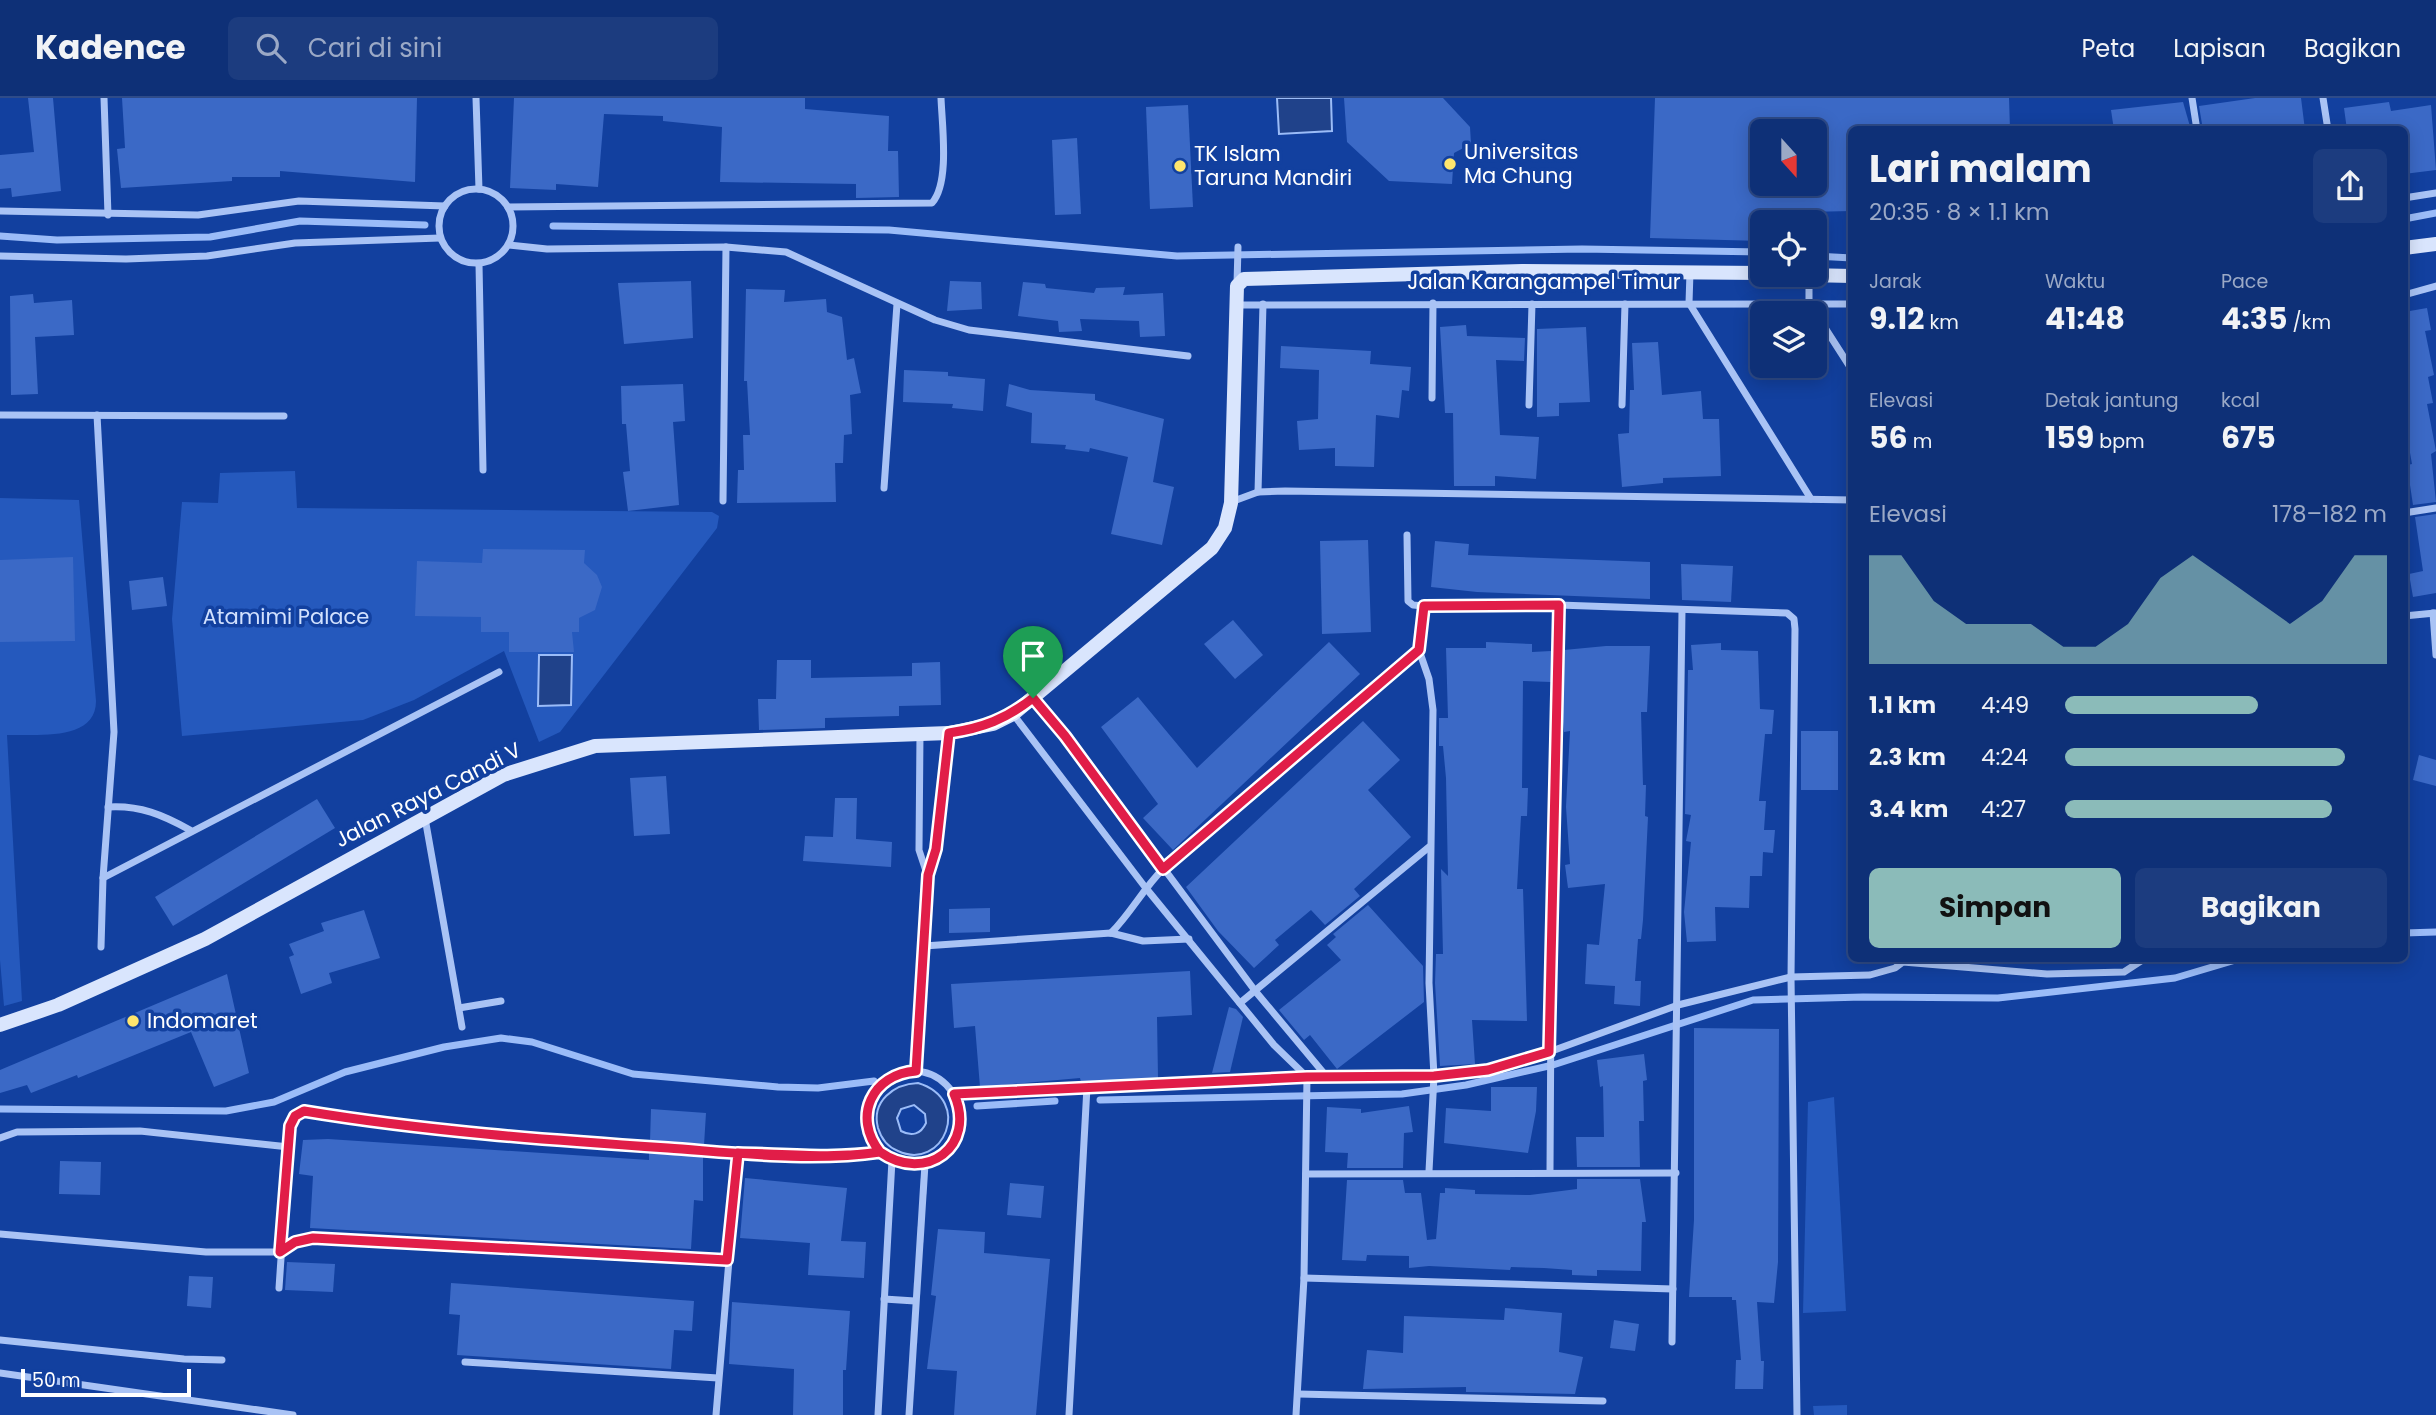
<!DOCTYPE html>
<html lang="id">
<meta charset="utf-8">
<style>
:root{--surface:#0e3077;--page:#1c3c7f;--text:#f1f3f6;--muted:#9ba9c6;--line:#2e4b89;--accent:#8bbbb9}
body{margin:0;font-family:Poppins,sans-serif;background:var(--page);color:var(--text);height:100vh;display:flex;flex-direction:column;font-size:26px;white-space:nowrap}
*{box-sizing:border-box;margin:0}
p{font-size:23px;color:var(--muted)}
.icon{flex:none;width:38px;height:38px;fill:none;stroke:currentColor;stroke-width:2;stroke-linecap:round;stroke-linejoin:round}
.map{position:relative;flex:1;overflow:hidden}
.panel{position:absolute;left:1848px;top:28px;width:560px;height:836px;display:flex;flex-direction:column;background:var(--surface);border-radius:10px;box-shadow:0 4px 18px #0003,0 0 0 2px var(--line)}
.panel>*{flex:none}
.needle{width:46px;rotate:159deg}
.controls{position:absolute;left:1750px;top:21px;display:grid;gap:14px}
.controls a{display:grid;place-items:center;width:77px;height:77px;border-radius:10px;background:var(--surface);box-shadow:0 4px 18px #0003,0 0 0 2px var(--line);font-size:35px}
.scale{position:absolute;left:21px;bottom:18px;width:170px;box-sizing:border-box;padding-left:7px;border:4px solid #fff;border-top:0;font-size:19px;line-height:24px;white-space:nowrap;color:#fff;-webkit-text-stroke:5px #12409f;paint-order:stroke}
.pin{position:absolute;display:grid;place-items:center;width:60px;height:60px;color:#fff;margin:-72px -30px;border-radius:50% 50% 50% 0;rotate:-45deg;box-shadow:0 0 7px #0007}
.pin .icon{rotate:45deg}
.round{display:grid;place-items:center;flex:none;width:74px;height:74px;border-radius:10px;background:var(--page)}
.head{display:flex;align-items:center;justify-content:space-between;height:119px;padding:0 21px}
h1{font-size:38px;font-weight:700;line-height:52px}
.metrics{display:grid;grid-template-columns:repeat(3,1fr);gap:10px;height:119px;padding:7px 21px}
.metrics div{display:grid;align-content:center}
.metrics b{font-size:30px;font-weight:700}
.metrics small{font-size:19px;font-weight:400}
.metrics p{font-size:19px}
.chart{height:196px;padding:14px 21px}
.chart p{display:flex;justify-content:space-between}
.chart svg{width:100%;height:126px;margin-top:7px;fill:var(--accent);opacity:.7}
.button{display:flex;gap:14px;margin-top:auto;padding:14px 21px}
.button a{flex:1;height:80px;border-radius:10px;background:var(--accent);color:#111;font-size:28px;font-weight:700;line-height:80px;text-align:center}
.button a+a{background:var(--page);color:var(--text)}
ul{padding:0 21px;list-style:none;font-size:23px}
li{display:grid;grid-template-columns:112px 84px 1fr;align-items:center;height:52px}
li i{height:18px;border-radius:9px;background:var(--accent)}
header{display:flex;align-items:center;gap:42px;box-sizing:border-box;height:98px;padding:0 35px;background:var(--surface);border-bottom:2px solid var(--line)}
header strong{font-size:33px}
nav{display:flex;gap:38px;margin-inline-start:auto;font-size:24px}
.search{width:490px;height:63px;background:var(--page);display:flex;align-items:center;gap:18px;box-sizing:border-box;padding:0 24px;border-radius:10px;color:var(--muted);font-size:26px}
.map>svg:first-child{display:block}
.green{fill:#2559bd}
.water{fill:#20428a;stroke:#9bbcf8;stroke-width:2;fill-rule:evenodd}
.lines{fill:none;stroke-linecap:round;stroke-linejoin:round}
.stream{stroke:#9bbcf8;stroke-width:7}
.building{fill:#3b69c6;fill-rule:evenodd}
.street{stroke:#a9c3f5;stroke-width:7}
.secondary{stroke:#d9e5fd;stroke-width:14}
.route-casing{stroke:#fff;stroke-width:14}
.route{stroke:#e11d48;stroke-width:9}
.poi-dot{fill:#ffe56d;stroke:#12409f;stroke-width:2.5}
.labels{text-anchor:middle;stroke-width:7;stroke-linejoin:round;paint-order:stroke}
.poi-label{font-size:21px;fill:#fff;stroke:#12409f;text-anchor:start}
.street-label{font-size:21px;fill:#fff;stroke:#12409f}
.park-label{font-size:21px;fill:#d2e1fe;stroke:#12409f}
</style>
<header>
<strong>Kadence</strong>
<div class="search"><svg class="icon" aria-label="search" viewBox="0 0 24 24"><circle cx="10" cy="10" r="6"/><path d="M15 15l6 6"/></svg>Cari di sini</div>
<nav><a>Peta</a><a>Lapisan</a><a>Bagikan</a></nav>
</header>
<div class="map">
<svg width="2436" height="1317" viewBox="0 0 2436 1317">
<rect width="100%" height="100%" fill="#12409f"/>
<!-- green -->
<g class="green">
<path d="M295,373L297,410L712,414L719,418L717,430L560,634L539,644L504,553L414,602L363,622L182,638L172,521L182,404L218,405L220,375Z"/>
<path d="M0,400L79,402L96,603C96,644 36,636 7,637L22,903L4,908L0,862Z"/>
<path d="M1834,999L1846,1213L1803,1215L1808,1004Z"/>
<path d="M1847,1307V1317H1814L1813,1308Z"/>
</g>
<!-- water -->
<g class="water">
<path d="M1277,0H1331L1332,33L1279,36Z"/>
<path d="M539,557H572L571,607L538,608Z"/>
<path d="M918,985C974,1002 943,1074 898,1053C888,1049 881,1040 878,1030C871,1003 894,986 918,985ZM914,1007L925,1016L926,1025C921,1036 912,1039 901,1033L897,1020L901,1011Z"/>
</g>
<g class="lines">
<!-- stream -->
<g class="stream">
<path d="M2404,121L2436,115"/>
<path d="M553,128L889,132L1177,158L1582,151L1762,154"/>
<path d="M0,138L57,142L210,139L300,123L425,127"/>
<path d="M1815,158L1852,160"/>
<path d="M2404,835L2436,834"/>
<path d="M1100,1002L1402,996L1466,987L1553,967L1753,902L1863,899L1998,900L2175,880L2239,861"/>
<path d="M977,1008L1055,1003"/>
<path d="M0,1011L226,1013L274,1004L345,974L444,949L501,940L532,944L633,976L778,989L818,990L874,983"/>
</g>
</g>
<!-- building -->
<g class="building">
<path d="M28,0H53L61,93L12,99L11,90L0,91V57L34,54Z"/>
<path d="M122,0H417L415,84L280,73V79H232V83L121,90L117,51L125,50Z"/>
<path d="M514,0H805V11L889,18L888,53H898L899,99L856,100V86L720,84L722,29L663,23V18L604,16L598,89L556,86V92L510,90Z"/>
<path d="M1344,0H1443L1470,29L1471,46L1454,55L1452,86L1389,83L1347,44Z"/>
<path d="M1655,0H2009L2010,32H1852V113L1806,114V124H1762V143L1650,140ZM1762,33H1815V86H1762Z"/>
<path d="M2255,0H2301L2305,32H2203L2199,8Z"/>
<path d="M2183,4L2191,32H2114L2111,12Z"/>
<path d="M2389,4L2391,13L2431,7L2436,72L2404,76V32H2347L2344,10Z"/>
<path d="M1188,7L1193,109L1150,111L1146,9Z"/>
<path d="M1077,40L1081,116L1055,117L1052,42Z"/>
<path d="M691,183L693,240L624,246L618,185Z"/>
<path d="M950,183L981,184L982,211L947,213Z"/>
<path d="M1023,184L1045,186L1046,190L1094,195L1096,190L1125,189L1123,197L1163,195L1165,238L1140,239L1139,223L1080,221L1082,233L1059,234L1058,223L1018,218Z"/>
<path d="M746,191L785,192L784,204L826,201L827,214L842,219L847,262L854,260L861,295L850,297L852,336L844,337L843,365H835L836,404L737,405L738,372H744L743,337H750L747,283H744Z"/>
<path d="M33,196L34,205L72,202L74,237L35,239L38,296L11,297L10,198Z"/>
<path d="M2427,210L2431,232L2425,233L2434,277L2428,279L2433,305L2427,306L2436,353L2431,356L2436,404L2413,407L2407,367L2412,366L2404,321V294L2409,293L2404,245L2410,244L2404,214Z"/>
<path d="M1466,227L1467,238L1525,240L1524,263L1496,262L1500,337L1539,339L1536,381L1495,378V388H1454L1453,315H1445L1440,229Z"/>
<path d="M1586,229L1590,304L1559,305V318L1537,319V231Z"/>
<path d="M1658,244L1662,297L1701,293L1703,321H1719L1721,378L1663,380V385L1622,389L1618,336L1629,335L1630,292H1634L1632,245Z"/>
<path d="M1281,248L1371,253L1370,266L1411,269L1409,293L1402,292L1399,320L1376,317L1374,369L1335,368V350L1299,352L1297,323L1318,321L1319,272L1280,270Z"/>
<path d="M904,272L948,274V278L985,281L983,313L952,310L953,306L903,304Z"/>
<path d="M683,286L685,323L673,324L679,407L628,413L623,374L630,373L626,326H622L621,288Z"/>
<path d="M1009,286L1030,292L1095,296V302L1164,321L1153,384L1174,389L1162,447L1111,436L1128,359L1090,350L1089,354L1065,351L1066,347L1031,345L1032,315L1006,308Z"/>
<path d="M2436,416V495L2413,499L2409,476L2423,473L2415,419Z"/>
<path d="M1368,442L1371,534L1322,536L1320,443Z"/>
<path d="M1435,443L1469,446L1468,457L1650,464V501L1477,494L1431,489Z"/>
<path d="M483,451L585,452L584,465L597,477L602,489L595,512L579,520V534H572L574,554H509V534H481V519L415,518L417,463L482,465Z"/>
<path d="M73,459L75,543L0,544V462Z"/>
<path d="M1681,466L1733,468L1731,504L1682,502Z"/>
<path d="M163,479L167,508L132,512L129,483Z"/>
<path d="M1233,522L1263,557L1235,581L1204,546Z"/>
<path d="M1329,544L1360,576L1173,752L1143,720L1158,706L1101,629L1138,599L1197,670Z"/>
<path d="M1486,544L1532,546V554L1551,553V584L1523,583L1522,690H1528L1527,718H1521L1517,791H1523L1527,923L1472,922L1475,966L1440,968L1435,885L1436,856H1443L1441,771L1448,778L1446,680L1443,648H1439V620H1448L1446,550H1486Z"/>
<path d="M1721,545V552L1758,553L1760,611L1774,612L1772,636H1765L1759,703H1766L1764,732H1775L1773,755L1763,754L1762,778H1750L1749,810L1715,809L1716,843L1687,844L1684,814L1691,744L1686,743L1691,717L1685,716L1688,572H1693L1691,547Z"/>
<path d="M1606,548H1650L1647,614H1641L1643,687H1646L1645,718L1648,719L1643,822L1641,841H1638L1635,883H1641L1640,908L1614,906L1615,888L1585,886L1587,846L1599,847L1605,786L1568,790L1565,767L1570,766L1566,709L1570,633L1564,634L1562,614L1564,552Z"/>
<path d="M777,562H811V580L912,578V565L940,564L941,607L899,608V618L825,620V630L759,632L758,601H776Z"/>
<path d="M1363,623L1400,662L1368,692L1411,739L1354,791L1360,798L1325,827L1311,812L1275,842L1279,847L1254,870L1218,833L1186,789Z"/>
<rect x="1801" y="633" width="37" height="59"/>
<path d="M2419,657L2436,662V688L2413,682Z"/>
<path d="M666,678L670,736L634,738L630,680Z"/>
<path d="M835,700H857L856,741L892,744L891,769L803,763L805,738L833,739Z"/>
<path d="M317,701L335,730L173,828L155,799Z"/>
<path d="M1368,807L1423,868L1424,904L1337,971L1310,937L1304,942L1279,912L1341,862L1327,847L1336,839L1333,836Z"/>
<path d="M990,810V834L949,835V811Z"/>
<path d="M364,812L380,860L329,875L332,885L301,896L289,859L294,857L289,846L324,833L321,825Z"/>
<path d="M1190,873L1192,917L1157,919L1158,980L1081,984L1080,980L980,989L975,928L954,930L951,886Z"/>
<path d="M227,876L249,975L214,989L191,934L78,980L77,977L31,995L27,987L0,995V972Z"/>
<path d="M1229,909L1236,911L1243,919L1230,974L1212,975Z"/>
<path d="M1694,930L1779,931L1778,1164L1774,1205L1757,1204L1761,1263H1764L1763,1291H1735L1736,1262H1741L1736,1202H1732V1199H1689L1694,1122Z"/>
<path d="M1644,956L1647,982L1643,983L1644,1023H1639L1640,1069H1577L1576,1039H1604L1603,988L1600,989L1597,962Z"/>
<path d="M1491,989H1537L1536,1013L1528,1055L1444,1045L1446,1010L1491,1013Z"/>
<path d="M1409,1008L1413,1034L1404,1035L1403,1070H1347L1348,1055L1325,1054L1327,1009L1361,1011V1015Z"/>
<path d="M651,1011L706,1015L704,1047L650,1043Z"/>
<path d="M328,1041L649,1062V1055L703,1059V1103L694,1102L691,1151L310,1130L313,1078L299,1076L303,1042Z"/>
<path d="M60,1063L101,1064L100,1097L59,1096Z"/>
<path d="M745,1080L847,1090L841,1143L866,1144L864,1180L808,1177L810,1145L740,1140Z"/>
<path d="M1577,1081H1640L1646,1124H1642L1641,1173L1597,1172V1178L1572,1177V1172L1544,1170L1511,1169L1510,1172L1429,1168L1409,1170V1158L1367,1157L1366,1163L1342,1162L1347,1082H1403L1405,1095H1421L1427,1142L1436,1141L1440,1095H1445V1090L1475,1092V1096L1530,1097L1577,1091Z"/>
<path d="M1010,1085L1044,1088L1041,1120L1007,1117Z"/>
<path d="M938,1131L985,1134L984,1155L1050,1161L1036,1317H954L957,1273L927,1271L936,1198L931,1197Z"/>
<path d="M287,1164L335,1166L333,1194L285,1192Z"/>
<path d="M189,1178L213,1179L211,1210L187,1208Z"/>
<path d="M451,1185L694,1203L692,1233L674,1232L671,1271L457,1257L460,1217L449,1216Z"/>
<path d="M732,1204L850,1213L846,1272H843V1317H793L794,1271L729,1266Z"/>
<path d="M1505,1210L1562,1215L1559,1254L1583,1259L1575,1296L1466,1294V1289L1363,1291L1367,1252L1403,1255L1404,1218L1504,1222Z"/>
<path d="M1614,1222L1639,1226L1635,1253L1610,1250Z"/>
</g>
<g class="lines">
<!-- street -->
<g class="street">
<path d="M104,0L108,117"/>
<path d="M476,0L479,91"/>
<path d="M2192,0L2197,32"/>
<path d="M2323,0L2328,32"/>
<circle cx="476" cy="128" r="37"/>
<path d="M2404,100L2436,95"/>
<path d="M508,109L932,105C950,85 942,27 941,0"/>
<path d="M0,113L198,117L299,103L445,108"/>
<path d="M509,147L547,151L726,149L786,154L935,222L969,232L1188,258"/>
<path d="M0,158L126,161L207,158L295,145L440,140"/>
<path d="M479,166L483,372"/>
<path d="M1690,174L1689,205L1811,401"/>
<path d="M1809,177V205L1852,272"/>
<path d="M1237,186L1238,149"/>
<path d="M2404,197L2436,188"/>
<path d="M1237,207L1852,206"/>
<path d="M1432,300L1433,205"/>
<path d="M1529,307L1532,206"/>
<path d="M1622,307L1625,206"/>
<path d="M0,317L284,318"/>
<path d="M97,317L114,634L103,780L101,849"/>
<path d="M884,390L897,206"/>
<path d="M1258,394L1263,206"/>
<path d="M723,403L726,149"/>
<path d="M1231,404L1258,394L1285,393L1852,402"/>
<path d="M2404,415L2436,410"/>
<path d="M1407,437L1408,503L1413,507L1424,508"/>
<path d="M2433,515L2436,557"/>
<path d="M2404,518L2435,515"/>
<path d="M1419,552L1429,581L1433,612L1429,885L1434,978L1429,1073"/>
<path d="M1033,600L1065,638L1256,894L1327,979"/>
<path d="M1013,616L1145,789L1274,947L1307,979L1304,1180L1296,1317"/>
<path d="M920,636L919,752L927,776"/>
<path d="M108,709C140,707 163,717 190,732"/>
<path d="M425,720L462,929"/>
<path d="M103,780L499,574"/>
<path d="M1111,835C1131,815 1143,791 1163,771L1419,552L1424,508L1559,507L1787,515L1794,521L1795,531L1791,879L1797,1317"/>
<path d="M924,848L1111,835L1143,843L1189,841"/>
<path d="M1240,905L1429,749"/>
<path d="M459,910L501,903"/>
<path d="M916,973L927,777L936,751L949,635"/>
<circle cx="913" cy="1020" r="47"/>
<path d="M954,996L1307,979L1434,978L1488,972L1549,954L1678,907L1791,879L1870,877L1895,870L1903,864L2047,876L2124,874L2144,861"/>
<path d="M0,1040L17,1034L140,1033L289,1049"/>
<path d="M1550,1073L1552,737L1559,507"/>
<path d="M1306,1076L1676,1075"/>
<path d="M0,1136L206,1154H280L295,1144L313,1140L727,1162"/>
<path d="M1304,1180L1673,1191"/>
<path d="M279,1190L290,1028L295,1018L304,1013C425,1033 546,1041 668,1050C737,1055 812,1064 880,1054"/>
<path d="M884,1201L915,1203"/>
<path d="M0,1242L184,1261L222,1262"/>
<path d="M1672,1244L1682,512"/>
<path d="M465,1264L718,1280"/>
<path d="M0,1275L293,1317"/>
<path d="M1298,1296L1603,1303"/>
<path d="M716,1317L738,1055"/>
<path d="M878,1317L892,1062"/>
<path d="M909,1317L925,1066"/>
<path d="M1069,1317L1087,989"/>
</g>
<!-- secondary -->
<g class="secondary">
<path d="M2404,150L2436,146"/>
<path d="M1807,177L1852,178"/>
<path d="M0,927L58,907L205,841L503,677L595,648L949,635L993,626L1013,616L1212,450L1225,430L1231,405L1237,188L1244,181L1522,173L1762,175"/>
</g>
</g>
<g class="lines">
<!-- route casing -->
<g class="route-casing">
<path id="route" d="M1033,600C1006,621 983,630 949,635L936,751L928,777L916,973C872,976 852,1019 880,1054C834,1061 785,1056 738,1055L727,1162L313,1140L295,1144L280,1154L290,1028L295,1018L304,1013C425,1033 546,1042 668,1050C737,1055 812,1064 880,1054C926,1086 977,1048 954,996L1307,979L1434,978L1488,972L1549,954L1559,507L1424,508L1419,552L1163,771L1065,638L1033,600"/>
</g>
<!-- route -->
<use href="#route" class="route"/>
</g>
<!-- markers -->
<g class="poi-dot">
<circle cx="1450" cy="66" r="7"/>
<circle cx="1180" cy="68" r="7"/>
<circle cx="133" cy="923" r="7"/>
</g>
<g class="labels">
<!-- poi labels -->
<g class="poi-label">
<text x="1464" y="61">Universitas<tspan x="1464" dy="24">Ma Chung</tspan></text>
<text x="1194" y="63">TK Islam<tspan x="1194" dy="24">Taruna Mandiri</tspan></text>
<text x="147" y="930">Indomaret</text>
</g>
<!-- street labels -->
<g class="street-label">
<text x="1544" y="191">Jalan Karangampel Timur</text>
<text transform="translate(428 697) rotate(-27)" y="7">Jalan Raya Candi V</text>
</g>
<!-- park labels -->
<g class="park-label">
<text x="286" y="526">Atamimi Palace</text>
</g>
</g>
</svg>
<div class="controls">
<a><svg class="needle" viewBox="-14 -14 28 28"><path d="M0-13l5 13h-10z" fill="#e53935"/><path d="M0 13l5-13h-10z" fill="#9ba9c6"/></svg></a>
<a><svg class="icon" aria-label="locate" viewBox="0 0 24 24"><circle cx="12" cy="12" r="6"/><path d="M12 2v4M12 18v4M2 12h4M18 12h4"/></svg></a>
<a><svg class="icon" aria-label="layers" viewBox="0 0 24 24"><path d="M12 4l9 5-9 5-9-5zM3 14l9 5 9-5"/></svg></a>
</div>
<div class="scale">50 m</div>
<div class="pin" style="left:1033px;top:600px;background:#1e9e55"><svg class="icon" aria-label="arrive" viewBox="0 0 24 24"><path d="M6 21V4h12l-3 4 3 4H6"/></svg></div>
<section class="panel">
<div class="head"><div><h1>Lari malam</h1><p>20:35 · 8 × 1.1 km</p></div><a class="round"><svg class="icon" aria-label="share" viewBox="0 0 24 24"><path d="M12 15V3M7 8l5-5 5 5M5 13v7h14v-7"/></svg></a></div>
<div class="metrics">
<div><p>Jarak</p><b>9.12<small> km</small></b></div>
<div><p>Waktu</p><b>41:48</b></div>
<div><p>Pace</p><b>4:35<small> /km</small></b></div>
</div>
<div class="metrics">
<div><p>Elevasi</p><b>56<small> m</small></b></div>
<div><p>Detak jantung</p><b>159<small> bpm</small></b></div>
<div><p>kcal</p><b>675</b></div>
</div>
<div class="chart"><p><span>Elevasi</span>178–182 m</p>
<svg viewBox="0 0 160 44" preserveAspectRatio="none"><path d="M0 44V6L10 6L20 22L30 30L40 30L50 30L60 38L70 38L80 30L90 14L100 6L110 14L120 22L130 30L140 22L150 6L160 6V44z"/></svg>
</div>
<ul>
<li><b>1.1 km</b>4:49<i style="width:60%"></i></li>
<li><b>2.3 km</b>4:24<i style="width:87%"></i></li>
<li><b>3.4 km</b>4:27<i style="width:83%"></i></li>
</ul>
<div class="button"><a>Simpan</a><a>Bagikan</a></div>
</section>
</div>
